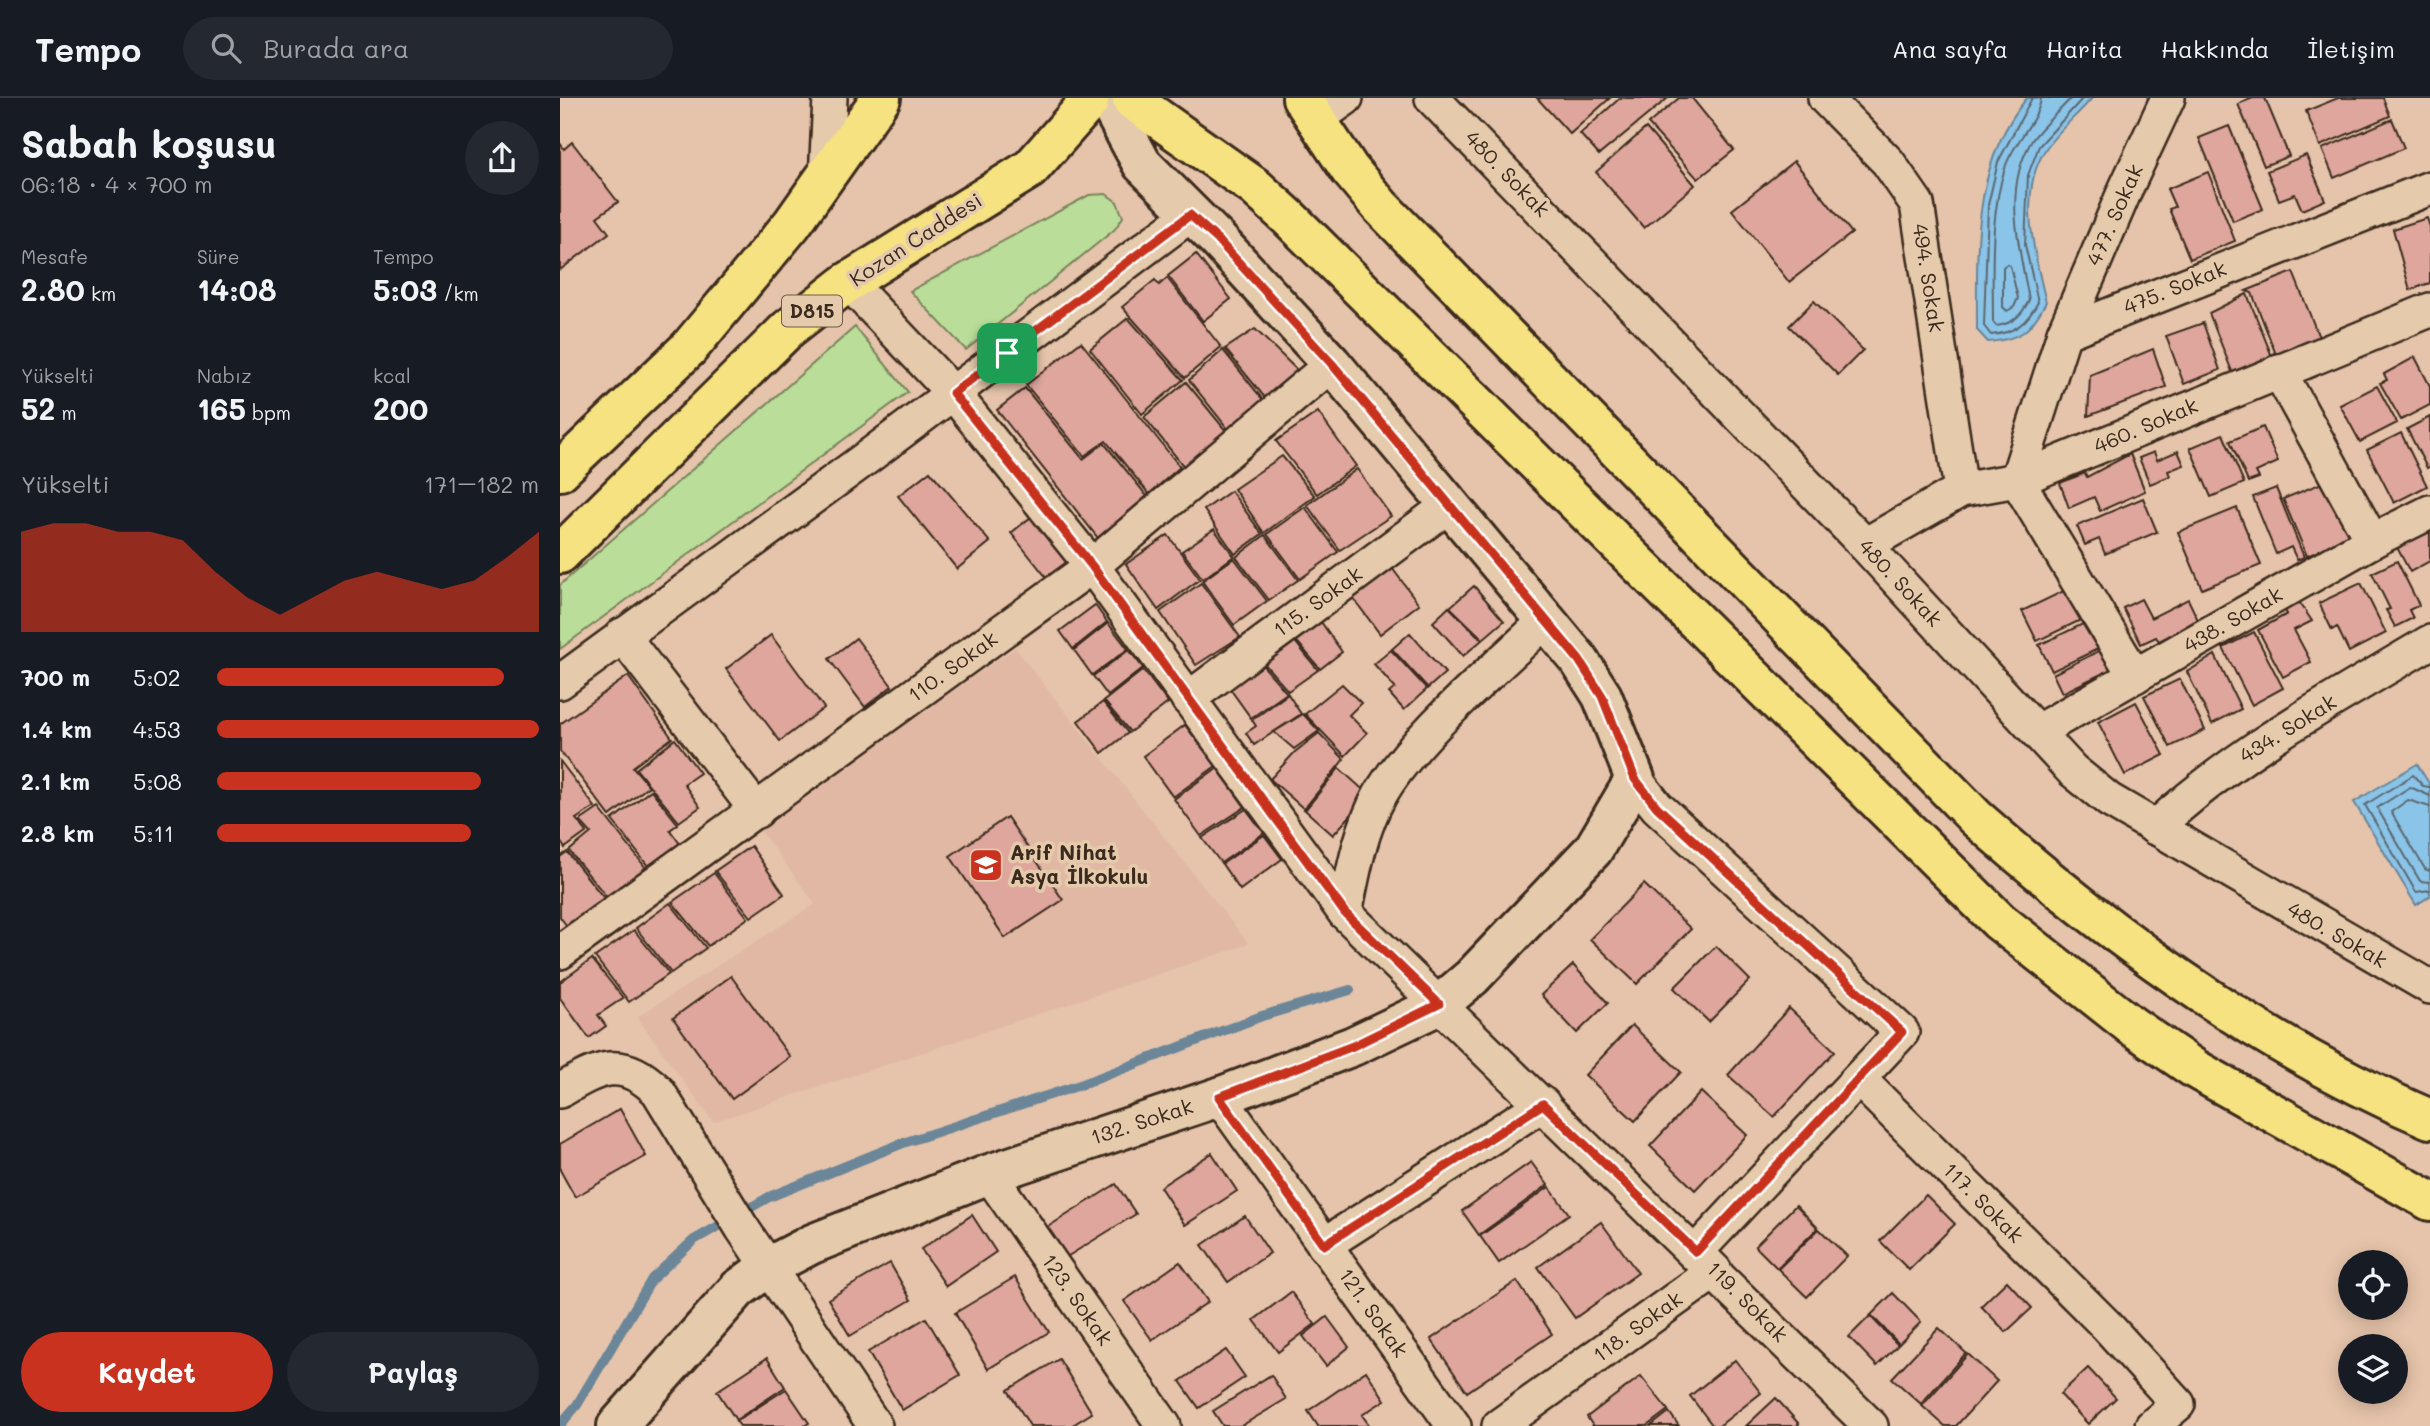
<!DOCTYPE html>
<html lang="tr">
<meta charset="utf-8">
<style>
:root{--surface:#171b24;--page:#242831;--text:#f1f3f6;--muted:#9ea1a6;--line:#363941;--accent:#c8321e}
body{margin:0;font-family:Mali,sans-serif;background:var(--page);color:var(--text);height:100vh;display:flex;flex-direction:column;font-size:26px;white-space:nowrap}
*{box-sizing:border-box;margin:0}
p{font-size:23px;color:var(--muted)}
.icon{flex:none;width:38px;height:38px;fill:none;stroke:currentColor;stroke-width:2;stroke-linecap:round;stroke-linejoin:round}
.map{position:relative;flex:1;overflow:hidden}
.sheet{display:flex;flex-direction:column;background:var(--surface);width:560px}
.sheet>*{flex:none}
.controls{position:absolute;left:1778px;top:1152px;display:grid;gap:14px}
.controls a{display:grid;place-items:center;width:70px;height:70px;border-radius:50%;background:var(--surface);box-shadow:0 4px 18px #0003;font-size:35px}
.pin{position:absolute;display:grid;place-items:center;width:60px;height:60px;color:#fff;margin:-30px;border-radius:14px;box-shadow:0 4px 10px #0006}
.round{display:grid;place-items:center;flex:none;width:74px;height:74px;border-radius:37px;background:var(--page)}
.overview{display:flex;align-items:center;justify-content:space-between;height:119px;padding:0 21px}
h1{font-size:38px;font-weight:700;line-height:52px}
.metrics{display:grid;grid-template-columns:repeat(3,1fr);gap:10px;height:119px;padding:7px 21px}
.metrics div{display:grid;align-content:center}
.metrics b{font-size:30px;font-weight:700}
.metrics small{font-size:19px;font-weight:400}
.metrics p{font-size:19px}
.chart{height:196px;padding:14px 21px}
.chart p{display:flex;justify-content:space-between}
.chart svg{width:100%;height:126px;margin-top:7px;fill:var(--accent);opacity:.7}
.primary-button{display:flex;gap:14px;margin-top:auto;padding:14px 21px}
.primary-button a{flex:1;height:80px;border-radius:42px;background:var(--accent);color:#fff;font-size:28px;font-weight:700;line-height:80px;text-align:center}
.primary-button a+a{background:var(--page);color:var(--text)}
ul{padding:0 21px;list-style:none;font-size:23px}
li{display:grid;grid-template-columns:112px 84px 1fr;align-items:center;height:52px}
li i{height:18px;border-radius:9px;background:var(--accent)}
header{display:flex;align-items:center;gap:42px;box-sizing:border-box;height:98px;padding:0 35px;background:var(--surface);border-bottom:2px solid var(--line)}
header strong{font-size:33px}
nav{display:flex;gap:38px;margin-inline-start:auto;font-size:24px}
.search{width:490px;height:63px;background:var(--page);display:flex;align-items:center;gap:18px;box-sizing:border-box;padding:0 24px;border-radius:38px;color:var(--muted);font-size:26px}
main{display:flex;flex:1;min-height:0}
.map>svg:first-child{display:block}
.built{fill:#e1b8a4}
.green{fill:#bade99;stroke:#7a845c;stroke-width:2}
.water{fill:#8ac4e9;stroke:#6a8698;stroke-width:2}
.lines{fill:none;stroke-linecap:round;stroke-linejoin:round}
.shore{stroke:#5b686f;stroke-width:2}
.stream{stroke:#6a8698;stroke-width:10}
.building{fill:#dea69d;stroke:#3b2a1e;stroke-width:2}
.street-casing{stroke:#3b2a1e;stroke-width:38}
.secondary-casing{stroke:#3b2a1e;stroke-width:44}
.highway-casing{stroke:#3b2a1e;stroke-width:44}
.street{stroke:#e5caac;stroke-width:33}
.secondary{stroke:#e5caac;stroke-width:38}
.highway{stroke:#f7e281;stroke-width:38}
.route-casing{stroke:#fff;stroke-width:14}
.route{stroke:#c8321e;stroke-width:9}
.labels{text-anchor:middle;stroke-width:7;stroke-linejoin:round;paint-order:stroke}
.shield{fill:#e5caac;stroke:#6e5a49;stroke-width:2}
.shield-label{font-size:19px;font-weight:bold;fill:#3b2a1e}
.street-label{font-size:21px;fill:#3b2a1e;stroke:#e5caac}
.poi-label{font-size:21px;font-weight:bold;fill:#3b2a1e;stroke:#e5caac;text-anchor:start}
</style>
<header>
<strong>Tempo</strong>
<div class="search"><svg class="icon" aria-label="search" viewBox="0 0 24 24"><circle cx="10" cy="10" r="6"/><path d="M15 15l6 6"/></svg>Burada ara</div>
<nav><a>Ana sayfa</a><a>Harita</a><a>Hakkında</a><a>İletişim</a></nav>
</header>
<main>
<section class="sheet">
<div class="overview"><div><h1>Sabah koşusu</h1><p>06:18 · 4 × 700 m</p></div><a class="round"><svg class="icon" aria-label="share" viewBox="0 0 24 24"><path d="M12 15V3M7 8l5-5 5 5M5 13v7h14v-7"/></svg></a></div>
<div class="metrics">
<div><p>Mesafe</p><b>2.80<small> km</small></b></div>
<div><p>Süre</p><b>14:08</b></div>
<div><p>Tempo</p><b>5:03<small> /km</small></b></div>
</div>
<div class="metrics">
<div><p>Yükselti</p><b>52<small> m</small></b></div>
<div><p>Nabız</p><b>165<small> bpm</small></b></div>
<div><p>kcal</p><b>200</b></div>
</div>
<div class="chart"><p><span>Yükselti</span>171–182 m</p>
<svg viewBox="0 0 160 44" preserveAspectRatio="none"><path d="M0 44V9L10 6L20 6L30 9L40 9L50 12L60 23L70 32L80 38L90 32L100 26L110 23L120 26L130 29L140 26L150 18L160 9V44z"/></svg>
</div>
<ul>
<li><b>700 m</b>5:02<i style="width:89%"></i></li>
<li><b>1.4 km</b>4:53<i style="width:100%"></i></li>
<li><b>2.1 km</b>5:08<i style="width:82%"></i></li>
<li><b>2.8 km</b>5:11<i style="width:79%"></i></li>
</ul>
<div class="primary-button"><a>Kaydet</a><a>Paylaş</a></div>
</section>
<div class="map">
<svg width="1870" height="1328" viewBox="0 0 1870 1328">
<rect width="100%" height="100%" fill="#e6c4ab"/>
<filter id="ink" filterUnits="userSpaceOnUse"><feTurbulence type="fractalNoise" baseFrequency=".0143" numOctaves="2"/><feDisplacementMap in="SourceGraphic" scale="14" xChannelSelector="R" yChannelSelector="G"/><feConvolveMatrix kernelMatrix="1 2 1 2 8 2 1 2 1" color-interpolation-filters="sRGB"/></filter>
<g filter="url(#ink)">
<!-- built -->
<path class="built" d="M455,550L689,846L153,1024L77,919L255,806L197,728Z"/>
<!-- green -->
<g class="green">
<path d="M546,96L557,104L563,119L554,132L406,252L350,193L529,97Z"/>
<path d="M295,229L348,294L0,551V487Z"/>
</g>
<!-- water -->
<g class="water">
<path d="M1467,0H1532C1518,17 1497,33 1485,52C1457,96 1475,158 1486,204C1471,233 1461,241 1428,244L1417,232C1417,151 1412,65 1467,0Z"/>
<path d="M1857,666L1870,687V798L1856,807L1794,704Z"/>
</g>
<g class="lines">
<!-- shore -->
<g class="shore">
<path d="M1472,0L1438,64L1428,107L1424,228L1431,237C1455,235 1467,225 1478,204L1465,147L1468,77L1479,48L1523,0"/>
<path d="M1481,0C1480,19 1453,46 1446,67C1429,117 1433,172 1433,224L1436,228C1453,226 1462,217 1469,202C1460,151 1442,93 1471,44C1481,28 1499,14 1511,0"/>
<path d="M1447,166L1450,168L1458,200L1454,209L1447,213L1443,209V169Z"/>
<path d="M1870,689L1863,688L1853,677L1805,707L1856,794L1870,792"/>
<path d="M1870,698L1850,689L1817,710L1860,783L1870,784"/>
<path d="M1870,709L1848,702L1831,714L1865,771L1870,773"/>
</g>
<!-- stream -->
<path class="stream" d="M0,1327L17,1307L92,1181L134,1142L209,1099L343,1045L520,987L702,918L790,892"/>
</g>
<!-- building -->
<g class="building">
<path d="M977,0H1050L1010,36Z"/>
<path d="M1060,0H1108L1039,57L1020,36Z"/>
<path d="M1119,0H1132L1174,52L1138,81L1088,26Z"/>
<path d="M1693,0H1705L1729,58L1704,68L1678,6Z"/>
<path d="M1778,0H1823L1830,18L1760,48L1746,13Z"/>
<path d="M1832,21L1844,50L1774,80L1762,51Z"/>
<path d="M1669,28L1703,111L1673,123L1639,40Z"/>
<path d="M1086,30L1135,87L1084,130L1036,74Z"/>
<path d="M12,44L58,104L37,119L49,135L0,172V45L4,51Z"/>
<path d="M1746,57L1765,102L1742,112L1735,96L1719,102L1707,73Z"/>
<path d="M1234,63L1292,135L1229,184L1172,112Z"/>
<path d="M1648,74L1675,143L1630,161L1609,111L1615,109L1607,91Z"/>
<path d="M1867,120L1870,129V185L1850,192L1833,131Z"/>
<path d="M636,156L671,201L643,223L608,178Z"/>
<path d="M1733,174L1760,242L1717,259L1692,195L1686,193Z"/>
<path d="M607,180L661,249L625,280L562,209L595,182L599,187Z"/>
<path d="M1687,196L1713,261L1673,276L1649,215Z"/>
<path d="M1254,203L1303,252L1278,277L1229,228Z"/>
<path d="M568,220L623,282L582,316L530,251Z"/>
<path d="M1643,225L1660,272L1624,286L1606,238Z"/>
<path d="M695,231L739,274L706,301L665,251Z"/>
<path d="M521,244L620,369L589,396L546,343L524,358L466,287Z"/>
<path d="M1593,251L1606,289L1528,318L1530,277Z"/>
<path d="M663,252L704,303L669,332L629,282Z"/>
<path d="M1855,259L1870,288V307L1841,322L1820,285L1827,282L1824,276Z"/>
<path d="M626,284L667,334L625,370L584,319Z"/>
<path d="M1817,288L1837,325L1800,344L1780,307Z"/>
<path d="M465,290L523,361L544,345L587,398L538,440L437,312Z"/>
<path d="M758,314L796,368L757,396L716,343Z"/>
<path d="M1870,319V368L1867,370L1847,331Z"/>
<path d="M1703,329L1718,364L1696,374L1699,380L1688,384L1670,343Z"/>
<path d="M1841,335L1867,388L1834,405L1807,352Z"/>
<path d="M1663,336L1684,385L1651,399L1630,350Z"/>
<path d="M1618,353L1624,367L1608,373L1610,378L1590,386L1579,360L1594,354L1597,362Z"/>
<path d="M1570,356L1585,393L1540,413L1534,399L1509,410L1500,385L1525,375L1527,379Z"/>
<path d="M722,358L755,398L704,435L674,391Z"/>
<path d="M797,371L831,418L780,452L747,407Z"/>
<path d="M370,373L430,444L397,471L338,398Z"/>
<path d="M1769,382L1793,439L1747,458L1723,401Z"/>
<path d="M1716,390L1744,459L1737,462L1731,449L1716,456L1693,399Z"/>
<path d="M671,393L702,436L675,456L644,412Z"/>
<path d="M1583,400L1597,434L1545,456L1539,441L1525,447L1517,428Z"/>
<path d="M745,409L778,454L740,481L707,436Z"/>
<path d="M1677,410L1701,467L1642,491L1618,434Z"/>
<path d="M476,415L512,460L487,480L451,435Z"/>
<path d="M1870,422V463L1850,474L1833,442Z"/>
<path d="M654,431L674,458L643,481L622,453Z"/>
<path d="M608,437L640,481L598,512L566,466Z"/>
<path d="M705,437L738,482L709,502L676,459Z"/>
<path d="M674,460L707,503L674,527L642,483Z"/>
<path d="M1837,463L1859,507L1849,512L1853,520L1835,529L1826,512L1830,511L1812,475Z"/>
<path d="M829,466L859,506L820,536L790,496Z"/>
<path d="M641,485L680,539L636,567L600,514Z"/>
<path d="M1801,485L1826,535L1789,554L1777,529L1772,532L1759,505Z"/>
<path d="M914,488L944,523L923,541L890,509Z"/>
<path d="M1512,489L1527,519L1477,543L1462,513Z"/>
<path d="M1581,501L1591,520L1628,501L1639,524L1599,543L1596,539L1581,546L1563,510Z"/>
<path d="M1738,502L1752,523L1734,532L1751,564L1723,579L1698,532L1727,516L1723,509Z"/>
<path d="M535,507L547,524L513,551L500,533Z"/>
<path d="M889,509L922,542L903,558L873,524Z"/>
<path d="M759,521L782,554L760,571L734,540Z"/>
<path d="M1529,523L1542,549L1492,573L1479,547Z"/>
<path d="M548,525L568,551L532,577L514,552Z"/>
<path d="M1694,534L1723,590L1692,607L1663,550Z"/>
<path d="M850,535L885,575L868,590L832,551Z"/>
<path d="M211,537L264,610L220,643L166,571Z"/>
<path d="M296,540L332,588L305,609L269,561Z"/>
<path d="M733,541L758,572L728,593L702,563Z"/>
<path d="M1543,551L1552,571L1502,595L1493,576Z"/>
<path d="M569,552L583,570L548,598L533,578Z"/>
<path d="M831,552L867,591L844,612L829,595L835,590L814,566Z"/>
<path d="M1655,557L1681,611L1652,626L1627,574Z"/>
<path d="M700,564L727,595L691,620L668,588Z"/>
<path d="M583,572L608,605L570,634L544,603Z"/>
<path d="M68,578L112,640L73,669L89,688L50,718L0,653V626Z"/>
<path d="M1620,581L1645,632L1610,649L1584,598Z"/>
<path d="M782,586L801,605L789,617L807,635L785,658L745,616Z"/>
<path d="M728,596L741,616L694,647L686,635L696,628L692,622Z"/>
<path d="M543,604L568,635L542,655L518,623Z"/>
<path d="M1576,604L1604,657L1565,677L1538,624Z"/>
<path d="M743,616L759,633L734,651L714,634Z"/>
<path d="M625,627L656,668L613,699L583,658Z"/>
<path d="M759,635L784,661L744,711L710,681L735,654Z"/>
<path d="M115,641L140,675L124,686L140,709L119,724L76,671Z"/>
<path d="M0,663L35,709L16,721L27,734L5,750L0,743Z"/>
<path d="M657,670L685,709L641,738L614,701Z"/>
<path d="M779,670L809,697L773,737L745,712Z"/>
<path d="M91,692L118,726L110,732L123,750L92,773L52,722Z"/>
<path d="M39,710L89,774L50,803L9,753L31,735L20,723Z"/>
<path d="M686,711L704,735L661,765L642,740Z"/>
<path d="M447,719L503,802L445,840L390,758Z"/>
<path d="M704,737L722,761L680,792L662,766Z"/>
<path d="M191,748L224,796L191,819L155,773Z"/>
<path d="M7,754L48,805L10,832L0,819V759Z"/>
<path d="M154,775L188,820L148,848L112,804Z"/>
<path d="M1084,786L1131,831L1077,886L1030,841Z"/>
<path d="M110,805L146,850L111,875L76,830Z"/>
<path d="M74,832L109,876L69,904L35,859Z"/>
<path d="M1156,848L1190,882L1149,924L1114,890Z"/>
<path d="M32,861L63,900L38,917L46,928L29,940L0,900V884Z"/>
<path d="M1013,867L1048,905L1017,935L981,897Z"/>
<path d="M171,878L230,959L172,1001L113,920Z"/>
<path d="M1229,910L1275,953L1214,1019L1168,977Z"/>
<path d="M1072,927L1121,974L1075,1023L1025,977Z"/>
<path d="M1141,994L1187,1037L1135,1092L1090,1048Z"/>
<path d="M60,1011L86,1058L15,1099L0,1072V1046Z"/>
<path d="M652,1055L677,1093L625,1127L600,1089Z"/>
<path d="M971,1064L988,1087L919,1137L902,1113Z"/>
<path d="M556,1086L576,1116L505,1160L486,1130Z"/>
<path d="M989,1089L1009,1116L939,1165L920,1138Z"/>
<path d="M1366,1097L1395,1126L1349,1172L1320,1143Z"/>
<path d="M1236,1107L1258,1130L1217,1170L1195,1148Z"/>
<path d="M412,1117L436,1154L386,1188L361,1151Z"/>
<path d="M685,1118L710,1155L668,1184L642,1147Z"/>
<path d="M1041,1124L1078,1175L1015,1220L978,1169Z"/>
<path d="M1259,1131L1287,1158L1247,1199L1218,1171Z"/>
<path d="M620,1164L648,1204L592,1242L564,1203Z"/>
<path d="M330,1165L351,1202L290,1238L268,1201Z"/>
<path d="M455,1179L489,1234L428,1271L395,1215Z"/>
<path d="M957,1183L992,1236L907,1294L871,1241Z"/>
<path d="M1447,1183L1472,1210L1446,1234L1421,1208Z"/>
<path d="M731,1194L755,1226L718,1254L694,1222Z"/>
<path d="M1333,1195L1361,1224L1339,1246L1311,1217Z"/>
<path d="M1310,1218L1338,1247L1317,1268L1289,1239Z"/>
<path d="M767,1219L789,1249L766,1268L743,1238Z"/>
<path d="M366,1220L400,1277L342,1312L308,1254Z"/>
<path d="M1379,1230L1406,1255L1361,1306L1332,1280Z"/>
<path d="M666,1252L685,1279L639,1310L620,1283Z"/>
<path d="M1408,1256L1437,1283L1396,1328H1385L1362,1308Z"/>
<path d="M207,1260L225,1289L176,1322L157,1293Z"/>
<path d="M499,1261L532,1315L511,1328H470L448,1292Z"/>
<path d="M1175,1262L1201,1295L1159,1328H1153L1130,1298Z"/>
<path d="M1528,1270L1556,1300L1528,1326L1500,1296Z"/>
<path d="M806,1273L825,1302L802,1317L810,1328H758L748,1313Z"/>
<path d="M711,1277L726,1301L681,1328H663L653,1313Z"/>
<path d="M1081,1278L1108,1312L1087,1328H1033L1027,1319Z"/>
<path d="M226,1291L249,1325L244,1328H180L176,1323Z"/>
<path d="M1216,1300L1239,1326L1237,1328H1186Z"/>
<path d="M1109,1314L1119,1328H1091Z"/>
</g>
<g class="lines">
<!-- street casing -->
<g class="street-casing">
<g id="street">
<path d="M872,0L1305,447L1512,672L1549,702L1870,889"/>
<path d="M1265,0L1328,64L1357,106L1401,392"/>
<path d="M755,22L786,0"/>
<path d="M266,80L270,0"/>
<path d="M288,184L393,295L532,468L785,815L1311,1328"/>
<path d="M1504,235L1566,90L1608,0"/>
<path d="M1719,273L1812,443"/>
<path d="M1305,447L1401,392L1457,382L1870,212"/>
<path d="M62,537L197,713"/>
<path d="M1575,578L1457,382L1504,235L1870,90"/>
<path d="M0,584L309,358L630,117"/>
<path d="M628,601L888,408"/>
<path d="M1478,633L1812,443L1870,414"/>
<path d="M1595,730C1676,654 1775,601 1870,544"/>
<path d="M785,815C793,775 800,733 820,697C855,636 935,572 987,521"/>
<path d="M0,854L532,468L772,266"/>
<path d="M1300,982L1546,1227L1618,1306L1592,1328"/>
<path d="M0,993C39,970 61,957 98,993L182,1130L315,1328"/>
<path d="M659,999L894,1328"/>
<path d="M429,1076L604,1328"/>
<path d="M764,1147L983,1006"/>
<path d="M939,1328L1155,1173L1136,1154L1342,934L1097,709L1075,681"/>
</g>
</g>
<!-- secondary casing -->
<g class="secondary-casing">
<path id="secondary" d="M57,1328L178,1191L208,1169L252,1146L429,1076L659,999L793,948L879,907L912,879L1033,752L1075,681L1042,598L1019,562L772,266L657,141L582,66L548,3"/>
</g>
<!-- highway casing -->
<g class="highway-casing">
<g id="highway">
<path d="M742,0L790,72L820,108L1416,720C1551,839 1704,950 1870,1021"/>
<path d="M572,2L695,89L729,120L1439,823L1572,928L1635,971L1870,1103"/>
<path d="M0,373L129,250L232,126L321,0"/>
<path d="M0,456L228,231L288,184L470,71L529,4"/>
</g>
</g>
<!-- street -->
<use href="#street" class="street"/>
<!-- secondary -->
<use href="#secondary" class="secondary"/>
<!-- highway -->
<use href="#highway" class="highway"/>
</g>
</g>
<g class="lines" filter="url(#ink)">
<!-- route casing -->
<g class="route-casing">
<path id="route" d="M630,117L657,141L772,266L1019,562L1042,598L1075,681L1097,709L1342,934L1136,1154L983,1006L764,1147L659,999L793,948L879,906L785,815L532,468L393,295Z"/>
</g>
<!-- route -->
<use href="#route" class="route"/>
</g>
<!-- icons -->
<defs>
<g id="school-square" transform="scale(1.75)"><rect x="-9" y="-9" width="18" height="18" rx="4" fill="#c8321e" stroke="#e5caac"/><path d="M0-5L7-2L0 1L-7-2ZM-4 1L0 2.5L4 1V4Q0 6-4 4Z" fill="#fff"/></g>
</defs>
<g fill-rule="evenodd">
<use href="#school-square" x="426" y="767"/>
</g>
<g class="labels">
<!-- shield labels -->
<rect class="shield" x="222" y="197.5" width="60" height="31" rx="5"/>
<g class="shield-label">
<text x="252" y="220">D815</text>
</g>
<!-- street labels -->
<g class="street-label">
<text transform="translate(947 76) rotate(46)" y="7">480. Sokak</text>
<text transform="translate(1555 117) rotate(-66)" y="7">477. Sokak</text>
<text transform="translate(356 142) rotate(-33)" y="7">Kozan Caddesi</text>
<text transform="translate(1368 180) rotate(81)" y="7">494. Sokak</text>
<text transform="translate(1615 190) rotate(-22)" y="7">475. Sokak</text>
<text transform="translate(1586 328) rotate(-23)" y="7">460. Sokak</text>
<text transform="translate(1340 485) rotate(47)" y="7">480. Sokak</text>
<text transform="translate(758 504) rotate(-36)" y="7">115. Sokak</text>
<text transform="translate(1673 522) rotate(-30)" y="7">438. Sokak</text>
<text transform="translate(393 569) rotate(-36)" y="7">110. Sokak</text>
<text transform="translate(1728 631) rotate(-32)" y="7">434. Sokak</text>
<text transform="translate(1777 837) rotate(30)" y="7">480. Sokak</text>
<text transform="translate(582 1024) rotate(-18)" y="7">132. Sokak</text>
<text transform="translate(1423 1105) rotate(45)" y="7">117. Sokak</text>
<text transform="translate(517 1202) rotate(55)" y="7">123. Sokak</text>
<text transform="translate(1187 1204) rotate(45)" y="7">119. Sokak</text>
<text transform="translate(813 1215) rotate(55)" y="7">121. Sokak</text>
<text transform="translate(1078 1229) rotate(-36)" y="7">118. Sokak</text>
</g>
<!-- poi labels -->
<g class="poi-label">
<text x="450" y="762">Arif Nihat<tspan x="450" dy="24">Asya İlkokulu</tspan></text>
</g>
</g>
</svg>
<div class="controls">
<a><svg class="icon" aria-label="locate" viewBox="0 0 24 24"><circle cx="12" cy="12" r="6"/><path d="M12 2v4M12 18v4M2 12h4M18 12h4"/></svg></a>
<a><svg class="icon" aria-label="layers" viewBox="0 0 24 24"><path d="M12 4l9 5-9 5-9-5zM3 14l9 5 9-5"/></svg></a>
</div>
<div class="pin" style="left:447px;top:255px;background:#1e9e55"><svg class="icon" aria-label="arrive" viewBox="0 0 24 24"><path d="M6 21V4h12l-3 4 3 4H6"/></svg></div>
</div>
</main>
